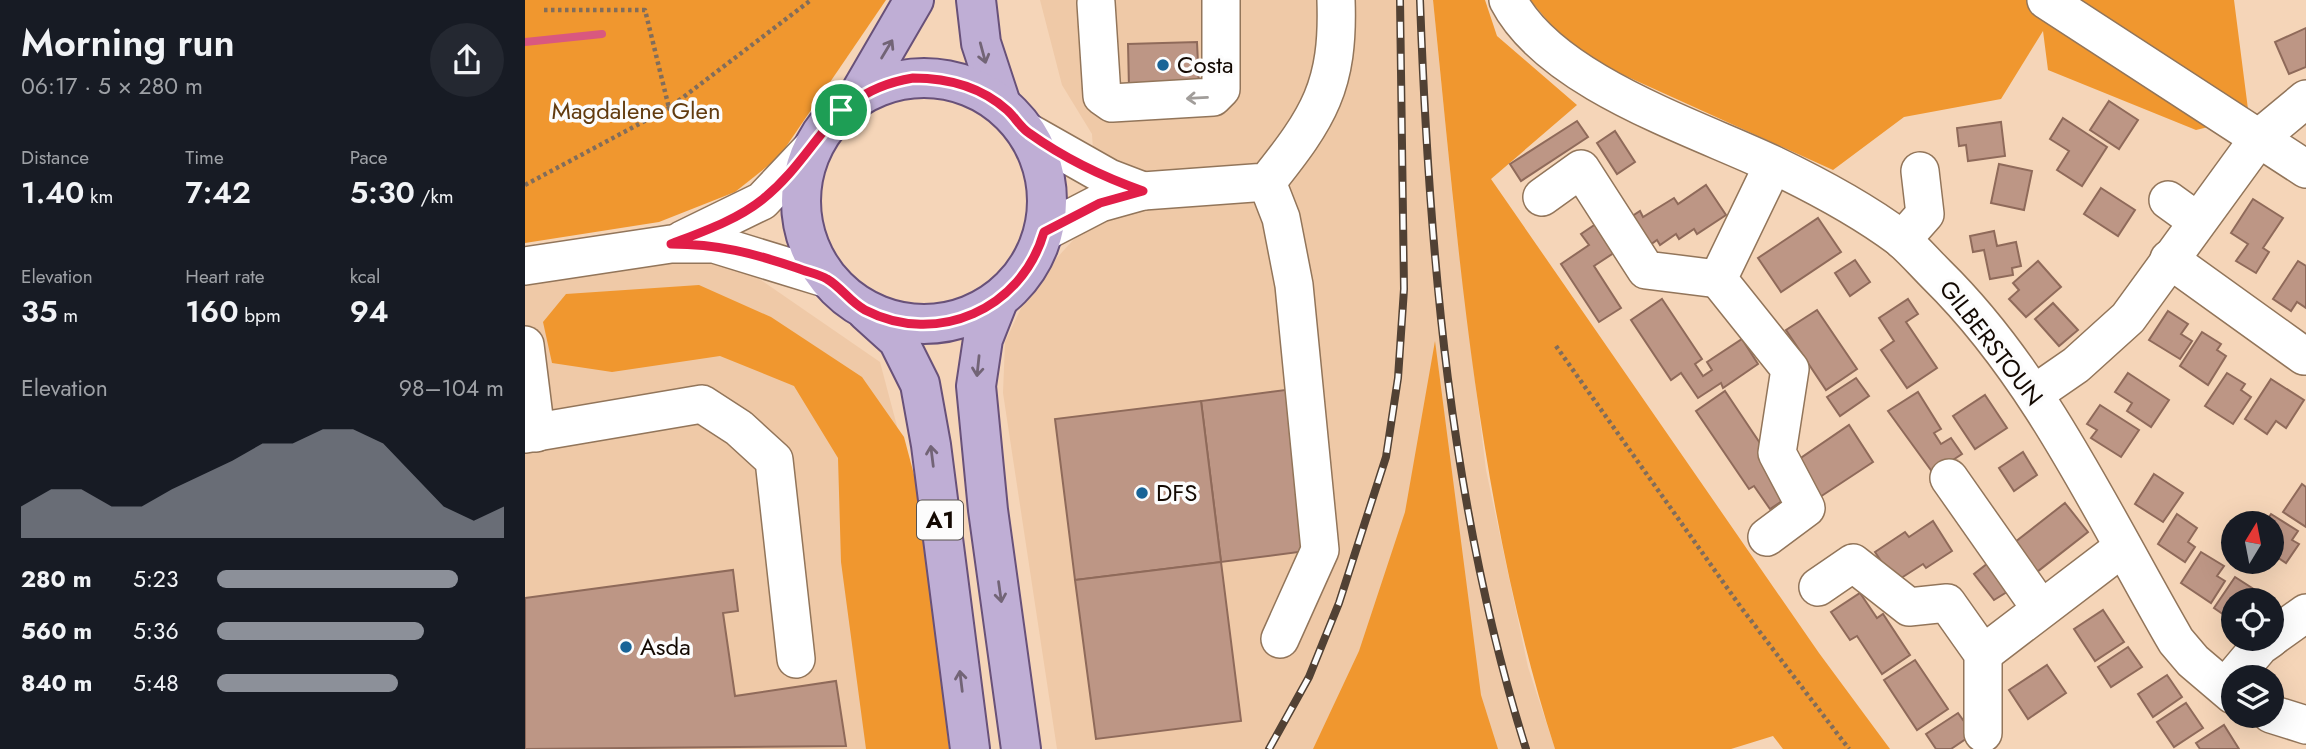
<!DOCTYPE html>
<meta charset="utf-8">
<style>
:root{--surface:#171b24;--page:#242831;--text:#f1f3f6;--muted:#9ea1a6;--accent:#8c9099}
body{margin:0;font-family:Jost,sans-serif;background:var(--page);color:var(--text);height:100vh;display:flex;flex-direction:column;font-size:26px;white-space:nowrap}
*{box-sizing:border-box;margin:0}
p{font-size:23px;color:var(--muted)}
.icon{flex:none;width:38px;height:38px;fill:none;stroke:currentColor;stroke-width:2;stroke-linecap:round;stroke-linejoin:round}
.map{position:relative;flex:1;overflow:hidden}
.panel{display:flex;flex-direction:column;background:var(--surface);width:525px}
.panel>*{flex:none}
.needle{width:46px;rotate:10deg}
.fabs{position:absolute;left:1696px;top:511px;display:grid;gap:14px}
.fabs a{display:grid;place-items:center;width:63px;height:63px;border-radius:50%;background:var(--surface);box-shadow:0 7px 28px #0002;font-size:35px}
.pin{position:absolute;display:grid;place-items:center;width:60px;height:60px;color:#fff;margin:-30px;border:4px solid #fff;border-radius:50%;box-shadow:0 2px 7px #0007}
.round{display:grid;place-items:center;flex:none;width:74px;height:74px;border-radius:37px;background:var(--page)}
.summary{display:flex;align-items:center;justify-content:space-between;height:119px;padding:0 21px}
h1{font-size:38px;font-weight:600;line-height:52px}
.stats{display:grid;grid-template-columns:repeat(3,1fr);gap:10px;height:119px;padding:7px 21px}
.stats div{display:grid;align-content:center}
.stats b{font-size:30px;font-weight:600}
.stats small{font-size:19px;font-weight:400}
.stats p{font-size:19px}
.chart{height:196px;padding:14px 21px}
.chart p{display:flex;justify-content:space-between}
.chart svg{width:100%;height:126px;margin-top:7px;fill:var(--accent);opacity:.7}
ul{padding:0 21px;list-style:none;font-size:23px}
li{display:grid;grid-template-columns:112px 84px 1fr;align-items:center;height:52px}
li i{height:18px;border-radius:9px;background:var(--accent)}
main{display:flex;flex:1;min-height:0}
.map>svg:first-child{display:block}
.built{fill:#efc9a7}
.green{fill:#f0972f}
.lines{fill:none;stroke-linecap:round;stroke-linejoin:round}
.stream{stroke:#d9587f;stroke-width:8}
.building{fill:#bd9685;stroke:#8f6a5a;stroke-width:2}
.minor-casing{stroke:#92755a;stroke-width:40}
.major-casing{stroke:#685179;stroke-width:42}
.path{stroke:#816d5b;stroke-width:4.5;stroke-dasharray:3.5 3.5;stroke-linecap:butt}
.minor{stroke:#fff;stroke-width:37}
.major{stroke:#bfaed5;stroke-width:38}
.rail-casing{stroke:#514134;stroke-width:8}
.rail{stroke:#fcfcfc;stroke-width:5;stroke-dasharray:16;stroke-linecap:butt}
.oneway{stroke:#726476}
.oneway2{stroke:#a19d9a}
.route-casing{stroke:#fff;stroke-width:14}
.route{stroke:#e11d48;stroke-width:9}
.poi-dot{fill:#196497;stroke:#fcfcfc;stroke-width:2.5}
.labels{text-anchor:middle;stroke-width:7;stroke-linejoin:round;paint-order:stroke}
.shield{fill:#fcfcfc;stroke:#59524d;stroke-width:2}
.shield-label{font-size:23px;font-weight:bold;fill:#130902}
.poi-label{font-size:24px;fill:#130902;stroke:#fcfcfc;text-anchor:start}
.park-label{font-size:24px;fill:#623b0f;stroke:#fcfcfc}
.street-label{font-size:24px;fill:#130902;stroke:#fcfcfc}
</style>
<main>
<section class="panel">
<div class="summary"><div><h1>Morning run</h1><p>06:17 · 5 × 280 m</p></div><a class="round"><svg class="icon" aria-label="share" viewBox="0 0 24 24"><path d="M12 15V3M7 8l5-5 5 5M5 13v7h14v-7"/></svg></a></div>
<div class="stats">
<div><p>Distance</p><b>1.40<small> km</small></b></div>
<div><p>Time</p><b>7:42</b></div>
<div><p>Pace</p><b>5:30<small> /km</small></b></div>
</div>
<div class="stats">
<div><p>Elevation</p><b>35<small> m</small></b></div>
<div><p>Heart rate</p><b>160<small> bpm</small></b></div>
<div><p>kcal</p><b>94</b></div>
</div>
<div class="chart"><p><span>Elevation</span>98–104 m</p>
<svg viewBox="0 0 160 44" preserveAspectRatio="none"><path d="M0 44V33L10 27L20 27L30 33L40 33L50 27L60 22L70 17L80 11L90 11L100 6L110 6L120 11L130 22L140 33L150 38L160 33V44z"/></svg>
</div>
<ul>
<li><b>280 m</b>5:23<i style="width:84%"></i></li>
<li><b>560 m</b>5:36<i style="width:72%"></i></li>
<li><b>840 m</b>5:48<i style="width:63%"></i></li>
</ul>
</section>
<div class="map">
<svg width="1781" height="749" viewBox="0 0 1781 749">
<rect width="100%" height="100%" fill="#f5d5b8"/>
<!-- built -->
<g class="built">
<path d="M515,0H908L929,210L961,470L1003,667L1030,749H532L478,393L480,342L507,285L572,214L567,134L537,85Z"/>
<path d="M175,256L233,278L355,362L377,445L419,749H0V280Z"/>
</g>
<!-- green -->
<g class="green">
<path d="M0,0H361L254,157L210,192L134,222L0,243Z"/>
<path d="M908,0H960L972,36L1052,105L966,179L1294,653L1365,749H1258L1248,736L1206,749H1030C952,507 934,252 908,0Z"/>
<path d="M1005,0H1709L1724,117L1671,130L1523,70L1518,31L1476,99L1379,117L1308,170L1050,53Z"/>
<path d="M174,285L246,317L337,377L379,437L401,520L424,749H341L316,562L313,458L269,386L195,356L87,372L27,363L18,322L41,294Z"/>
<path d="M910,341L956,695L973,749H788L834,651L880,512Z"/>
</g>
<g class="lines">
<!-- stream -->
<path class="stream" d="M0,42L77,34"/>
</g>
<!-- building -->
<g class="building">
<path d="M1781,28V67L1764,74L1750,42Z"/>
<path d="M672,42L674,86L604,88L603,44Z"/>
<path d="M1584,101L1613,120L1594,149L1565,130Z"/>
<path d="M1538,118L1582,147L1557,186L1532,170L1544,151L1525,139Z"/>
<path d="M1052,121L1063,137L996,181L985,164Z"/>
<path d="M1476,122L1480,156L1443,161L1441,145L1434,146L1432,128Z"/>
<path d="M1090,131L1110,162L1092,174L1072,143Z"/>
<path d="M1474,164L1507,171L1499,210L1466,203Z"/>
<path d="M1181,185L1201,215L1172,234L1169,229L1154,239L1151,234L1135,245L1132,240L1118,250L1110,239L1069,266L1096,308L1074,322L1036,264L1064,245L1056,234L1081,217L1089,228L1115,211L1118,217L1149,198L1153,204Z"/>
<path d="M1576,188L1610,210L1593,236L1559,214Z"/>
<path d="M1728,199L1758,218L1738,248L1744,252L1731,273L1711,261L1723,244L1706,233Z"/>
<path d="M1293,218L1316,252L1256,292L1233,258Z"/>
<path d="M1469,231L1472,246L1491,242L1496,266L1487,268L1488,275L1465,279L1459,250L1448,252L1445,236Z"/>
<path d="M1330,260L1345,282L1325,296L1310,273Z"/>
<path d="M1513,261L1536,287L1501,317L1484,299L1494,290L1488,283Z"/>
<path d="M1773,261L1781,266V308L1772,302L1766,311L1748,299Z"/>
<path d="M1137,299L1177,359L1170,364L1178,376L1187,370L1182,362L1217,339L1233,364L1198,388L1196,383L1173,398L1156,373L1146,380L1106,320Z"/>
<path d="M1383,299L1393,314L1381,322L1412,368L1382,388L1356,350L1369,341L1354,318Z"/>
<path d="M1528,303L1553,330L1534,346L1510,319Z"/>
<path d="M1292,310L1332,369L1301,390L1261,330Z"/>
<path d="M1643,311L1663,324L1656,334L1667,341L1655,359L1624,340Z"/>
<path d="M1677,332L1696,344L1692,350L1701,356L1683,385L1655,366Z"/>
<path d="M1603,373L1644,400L1626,427L1602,411L1607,403L1590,392Z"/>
<path d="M1702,373L1720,384L1716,390L1726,397L1708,424L1680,406Z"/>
<path d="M1331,378L1344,396L1315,416L1302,397Z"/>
<path d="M1746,379L1779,400L1761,428L1751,421L1742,434L1720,419Z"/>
<path d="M768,389L789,550L696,562L676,401Z"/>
<path d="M1200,391L1259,479L1267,464L1324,425L1348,462L1292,499L1282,485L1245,509L1229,486L1224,489L1171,411Z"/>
<path d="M1393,392L1416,429L1409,433L1416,444L1426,438L1437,454L1408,473L1363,411Z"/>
<path d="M1460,395L1482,428L1450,449L1428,416Z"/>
<path d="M676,401L696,562L550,580L530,419Z"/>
<path d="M1575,405L1614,430L1596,457L1566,438L1572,430L1562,424Z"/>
<path d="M1498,452L1512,475L1489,491L1474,468Z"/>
<path d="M1629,474L1658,493L1638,522L1610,504Z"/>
<path d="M1777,484L1781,487V527L1758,512Z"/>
<path d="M1540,503L1563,532L1503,579L1469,600L1449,574Z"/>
<path d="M1652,514L1672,528L1663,542L1670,547L1660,562L1633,544Z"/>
<path d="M1746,514L1773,531L1767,540L1774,544L1761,563L1746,553V523H1740Z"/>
<path d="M1408,521L1427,551L1401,568L1398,564L1370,582L1350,552L1380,532L1384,537Z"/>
<path d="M1676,552L1699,566L1692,576L1700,581L1686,603L1656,583Z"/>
<path d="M696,562L716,721L571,739L550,580Z"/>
<path d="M208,570L213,611L198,613L210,696L311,681L321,746L0,749V598Z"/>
<path d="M1710,577L1741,597L1738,600H1708V621L1689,608Z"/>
<path d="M1335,593L1352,618L1358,614L1385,655L1357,674L1332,636L1325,640L1306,612Z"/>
<path d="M1578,610L1599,642L1570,661L1549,629Z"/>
<path d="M1603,647L1617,667L1586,687L1573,667Z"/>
<path d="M1390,660L1423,709L1392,730L1359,680Z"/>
<path d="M1522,665L1541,693L1503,719L1484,690Z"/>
<path d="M1642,675L1657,697L1628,717L1613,694Z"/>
<path d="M1661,703L1678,728L1649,747L1632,722Z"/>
<path d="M1433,713L1448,734L1426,749H1411L1401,734Z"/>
<path d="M1699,725L1714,749H1675L1671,743Z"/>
</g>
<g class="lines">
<!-- minor casing -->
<g class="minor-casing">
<g id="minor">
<path d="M983,0C1025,81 1166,126 1247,164C1291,185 1335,208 1375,238C1388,249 1400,263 1412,275C1515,376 1579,517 1651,641L1668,661L1708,695"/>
<path d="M1521,0L1781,169"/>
<path d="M571,3L577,96L587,103L688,97L696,89V0"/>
<path d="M501,131L584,178L618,191"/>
<path d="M742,182L756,218L769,285L795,550L755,639"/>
<path d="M1017,197L1056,169L1121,270L1193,279"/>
<path d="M1643,200L1672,221"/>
<path d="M519,232L575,203L618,191L742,182C794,117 814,86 811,0"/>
<path d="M157,240L237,201L288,147"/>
<path d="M1377,240L1400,214L1395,171"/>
<path d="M1644,259L1779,356"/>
<path d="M0,266L146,244H189L303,279"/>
<path d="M0,345L11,433"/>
<path d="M1509,394L1551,365L1603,318L1734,138L1781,99"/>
<path d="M0,434L177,404L214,428L249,460L271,659"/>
<path d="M1424,478L1516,609"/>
<path d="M1242,537L1281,508L1252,453L1265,369L1193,279L1248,165"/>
<path d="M1293,587L1328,563L1384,607L1422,603L1458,654V733"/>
<path d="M1746,638L1781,613"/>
<path d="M1458,654L1597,548"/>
<path d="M1709,677L1735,646L1745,639"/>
<path d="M1746,714L1781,725"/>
</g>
</g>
<!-- major casing -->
<g class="major-casing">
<g id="major">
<path d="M451,0L456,43L476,104"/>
<circle cx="399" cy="201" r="123"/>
<path d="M332,98L389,0"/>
<path d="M473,301L458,339L451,386L463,510L496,749"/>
<path d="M342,312L373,340L395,384L406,445L445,749"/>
</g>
</g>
<!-- path -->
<g class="path">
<path d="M19,10H120L144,108"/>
<path d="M0,185L144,108L286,0"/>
<path d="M1031,346L1215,606L1324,749"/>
</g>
<!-- minor -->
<use href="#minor" class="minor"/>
<!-- major -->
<use href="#major" class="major"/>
<!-- rail casing -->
<g class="rail-casing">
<g id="rail">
<path d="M895,0C904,251 925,508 1001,749"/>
<path d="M744,749L784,677L814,603L861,457L873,378L879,289L875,0"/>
</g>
</g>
<!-- rail -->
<use href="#rail" class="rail"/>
</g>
<!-- one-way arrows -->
<defs><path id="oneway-shaft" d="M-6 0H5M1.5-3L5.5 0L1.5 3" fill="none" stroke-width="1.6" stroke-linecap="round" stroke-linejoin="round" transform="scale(1.75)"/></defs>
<g class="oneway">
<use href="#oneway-shaft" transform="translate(362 49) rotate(-59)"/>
<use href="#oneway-shaft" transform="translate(458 53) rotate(75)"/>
<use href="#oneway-shaft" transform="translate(453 366) rotate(96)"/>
<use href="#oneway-shaft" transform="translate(407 456) rotate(-97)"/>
<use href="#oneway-shaft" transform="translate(475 592) rotate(82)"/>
<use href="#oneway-shaft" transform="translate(436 681) rotate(-97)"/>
</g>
<use class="oneway2" href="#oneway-shaft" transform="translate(672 98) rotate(177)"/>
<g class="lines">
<!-- route casing -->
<g class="route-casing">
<path id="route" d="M388,78C423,78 455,86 482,110C490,117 495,127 504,133C539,158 578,177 618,191L575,203L519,232C497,309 412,347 340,310C325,302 316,287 302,279C294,274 282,272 272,268C228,253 193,244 146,244C177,232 212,220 238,199C296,152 303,92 388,78Z"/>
</g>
<!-- route -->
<use href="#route" class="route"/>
</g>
<!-- markers -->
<g class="poi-dot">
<circle cx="638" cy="65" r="7"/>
<circle cx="617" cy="493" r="7"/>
<circle cx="101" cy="647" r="7"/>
</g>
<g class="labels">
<!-- shield labels -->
<rect class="shield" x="392" y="500.5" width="46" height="39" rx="5"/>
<g class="shield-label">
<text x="415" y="528">A1</text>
</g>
<!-- poi labels -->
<g class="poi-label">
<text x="652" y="73">Costa</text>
<text x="631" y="501">DFS</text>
<text x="115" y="655">Asda</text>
</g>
<!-- park labels -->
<g class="park-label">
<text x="111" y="119">Magdalene Glen</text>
</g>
<!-- street labels -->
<g class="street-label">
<text transform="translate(1466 343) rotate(52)" y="8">GILBERSTOUN</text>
</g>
</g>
</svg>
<div class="fabs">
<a><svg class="needle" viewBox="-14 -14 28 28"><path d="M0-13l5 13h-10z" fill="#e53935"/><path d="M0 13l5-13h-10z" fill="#9ea1a6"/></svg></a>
<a><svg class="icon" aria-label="locate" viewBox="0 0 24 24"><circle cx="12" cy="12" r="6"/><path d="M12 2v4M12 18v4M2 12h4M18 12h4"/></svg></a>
<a><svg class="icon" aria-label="layers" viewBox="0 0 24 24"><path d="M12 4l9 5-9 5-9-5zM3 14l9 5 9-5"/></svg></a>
</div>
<div class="pin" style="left:316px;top:110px;background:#1e9e55"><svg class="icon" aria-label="arrive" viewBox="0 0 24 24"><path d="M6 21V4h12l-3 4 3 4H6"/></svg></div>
</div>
</main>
